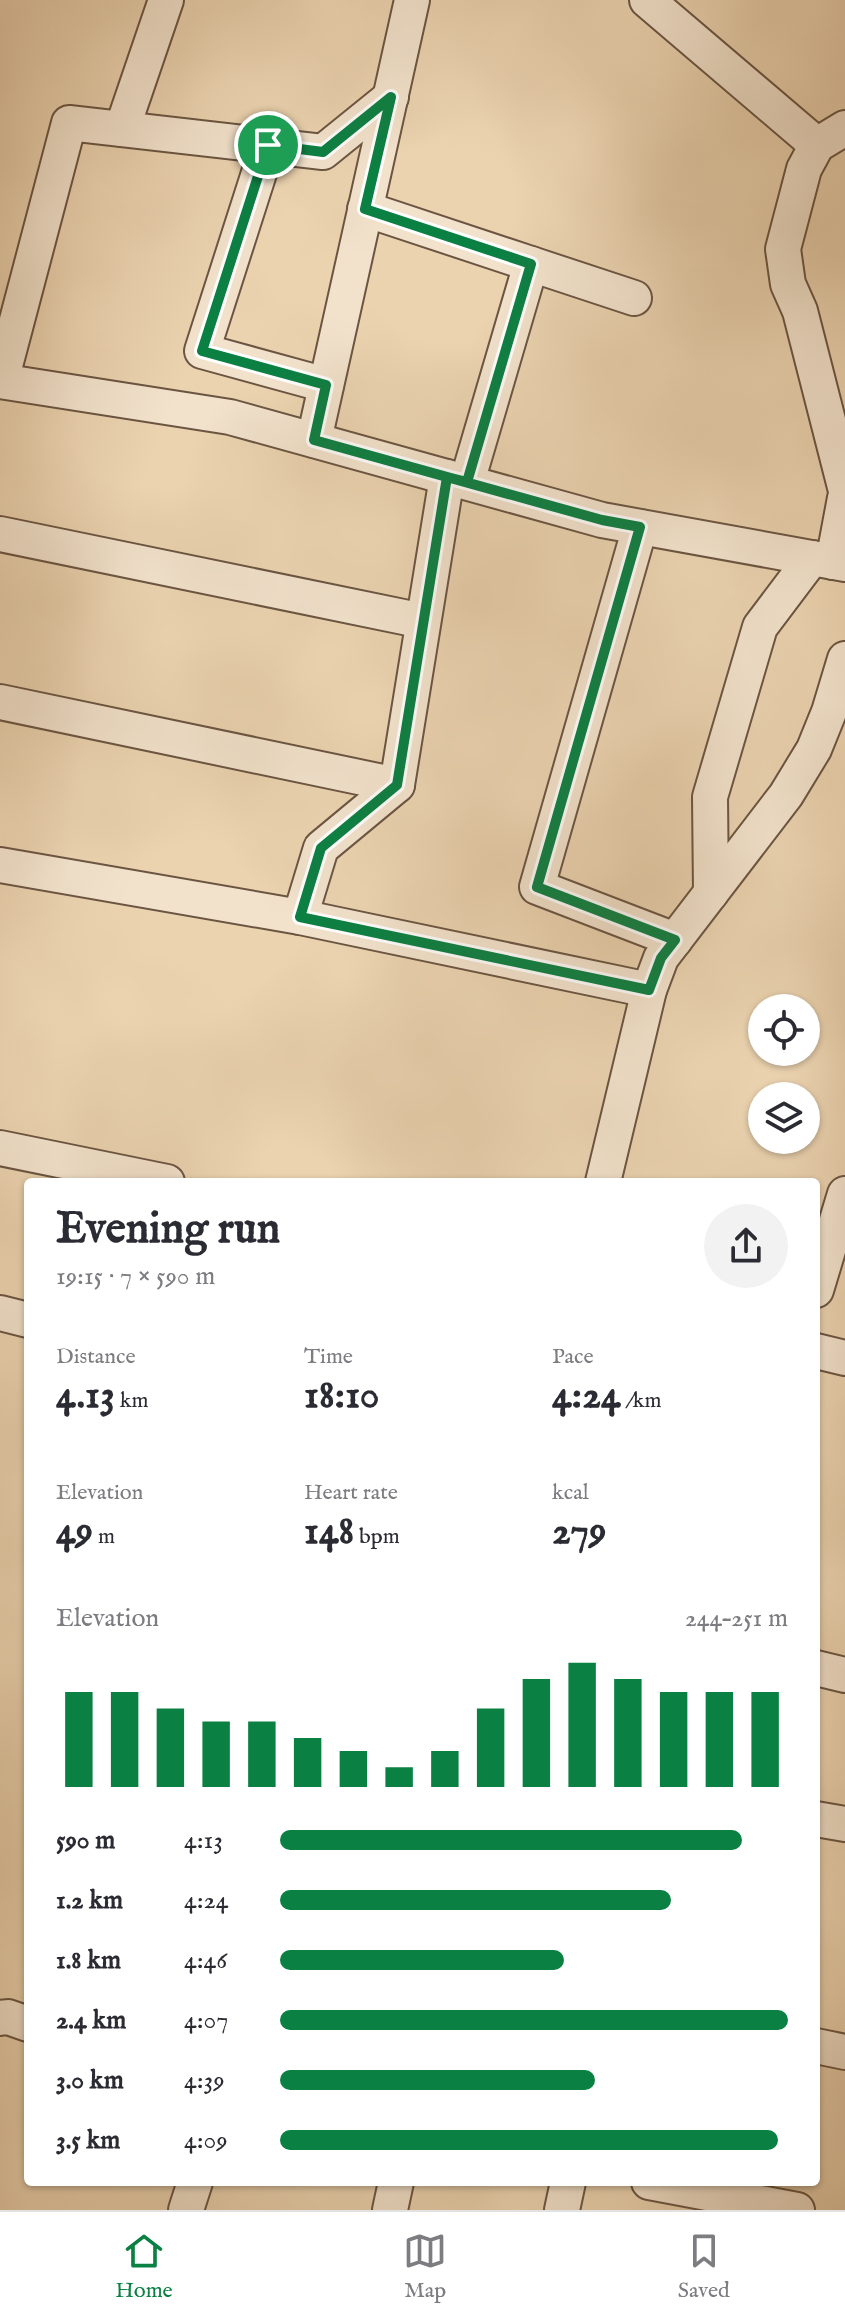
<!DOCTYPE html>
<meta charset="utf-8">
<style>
:root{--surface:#fff;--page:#f2f2f3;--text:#2b2b33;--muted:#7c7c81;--line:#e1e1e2;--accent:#0b8043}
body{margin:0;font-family:"IM FELL English",serif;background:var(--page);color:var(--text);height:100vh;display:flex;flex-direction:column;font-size:30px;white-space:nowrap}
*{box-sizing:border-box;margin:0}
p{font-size:26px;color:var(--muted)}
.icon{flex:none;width:44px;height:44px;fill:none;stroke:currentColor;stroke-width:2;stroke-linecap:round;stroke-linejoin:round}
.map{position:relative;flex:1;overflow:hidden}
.side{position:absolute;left:24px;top:1178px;width:796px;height:1008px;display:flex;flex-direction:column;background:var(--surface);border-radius:8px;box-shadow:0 2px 6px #0004}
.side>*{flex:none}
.fabs{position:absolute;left:748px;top:994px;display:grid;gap:16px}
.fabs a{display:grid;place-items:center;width:72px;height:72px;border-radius:50%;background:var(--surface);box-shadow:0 2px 6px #0004;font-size:40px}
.pin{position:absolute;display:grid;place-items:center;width:68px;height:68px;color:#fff;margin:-34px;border:4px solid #fff;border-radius:50%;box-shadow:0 2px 8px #0007}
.round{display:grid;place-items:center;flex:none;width:84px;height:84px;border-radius:42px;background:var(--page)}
.overview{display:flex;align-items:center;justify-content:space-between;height:136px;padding:0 32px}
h1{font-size:44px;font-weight:800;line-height:60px}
.stats{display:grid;grid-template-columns:repeat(3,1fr);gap:12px;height:136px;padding:8px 32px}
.stats div{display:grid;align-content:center}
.stats b{font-size:40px;font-weight:800}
.stats small{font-size:22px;font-weight:400}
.stats p{font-size:22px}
.chart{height:224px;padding:16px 32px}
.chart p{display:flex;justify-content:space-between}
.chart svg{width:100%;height:144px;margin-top:8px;stroke:var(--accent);stroke-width:6}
ul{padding:0 32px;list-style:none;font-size:26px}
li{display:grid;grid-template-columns:128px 96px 1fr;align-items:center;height:60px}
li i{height:20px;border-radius:10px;background:var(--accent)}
.tabs{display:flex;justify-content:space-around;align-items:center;height:112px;border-top:2px solid var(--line);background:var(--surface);font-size:22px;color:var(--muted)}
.tabs a{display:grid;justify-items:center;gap:4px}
.tabs .on{color:var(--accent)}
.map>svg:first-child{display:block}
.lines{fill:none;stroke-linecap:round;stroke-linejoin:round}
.minor-casing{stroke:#6b5542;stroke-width:38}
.minor{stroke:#f2e2cc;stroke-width:34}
.route-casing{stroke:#fff;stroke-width:16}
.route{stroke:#0b8043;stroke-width:10}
</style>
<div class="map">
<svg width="845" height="2210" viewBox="0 0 845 2210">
<rect width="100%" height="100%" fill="#ebd3b0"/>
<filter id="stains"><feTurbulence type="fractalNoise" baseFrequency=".0025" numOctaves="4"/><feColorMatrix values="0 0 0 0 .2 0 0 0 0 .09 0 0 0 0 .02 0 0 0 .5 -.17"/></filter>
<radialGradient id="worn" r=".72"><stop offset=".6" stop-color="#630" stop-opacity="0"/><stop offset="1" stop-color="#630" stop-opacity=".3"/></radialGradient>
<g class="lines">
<!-- minor casing -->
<g class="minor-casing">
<g id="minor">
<path d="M647,0L817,145"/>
<path d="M845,128L817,145L804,169L783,249L788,284L800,311L845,487"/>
<path d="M122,129L166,0"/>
<path d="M268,145L202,351L326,385"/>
<path d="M365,209L531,264L467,482"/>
<path d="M531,264L634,298"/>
<path d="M0,381L230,417L602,520L845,564"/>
<path d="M1,381L69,123L323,152L391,97"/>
<path d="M314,440L412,0"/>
<path d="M640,527L537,887L675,940"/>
<path d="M0,534L423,621"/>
<path d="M833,562L845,498"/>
<path d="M0,702L397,785"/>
<path d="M0,865L300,917L649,990"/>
<path d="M711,893L710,797L760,627L812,558"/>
<path d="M300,917L321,848L397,785L447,477"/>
<path d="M0,1148L167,1182"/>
<path d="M603,1182L649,990L661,958L786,795L814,749L829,712L845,659"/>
<path d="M816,1290L845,1194"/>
<path d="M0,1313L28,1320"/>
<path d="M816,1351L845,1358"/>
<path d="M816,1668L845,1675"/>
<path d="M816,1819L845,1824"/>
<path d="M0,2018L8,2017L28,2024"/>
<path d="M816,2046L845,2052"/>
<path d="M649,2182L797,2210"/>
<path d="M186,2210L195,2182"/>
<path d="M390,2210L396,2182"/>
<path d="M562,2210L568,2182"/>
</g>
</g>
<!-- minor -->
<use href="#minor" class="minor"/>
</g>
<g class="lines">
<!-- route casing -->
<g class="route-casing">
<path id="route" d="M268,145L202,351L326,385L314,440L602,520L640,527L537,887L675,940L661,958L649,990L300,917L321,848L397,785L447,477L467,482L531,264L365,209L391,97L323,152L268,145"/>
</g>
<!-- route -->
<use href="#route" class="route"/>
</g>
<rect width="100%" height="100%" filter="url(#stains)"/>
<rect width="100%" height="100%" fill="url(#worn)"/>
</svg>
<div class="fabs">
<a><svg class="icon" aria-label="locate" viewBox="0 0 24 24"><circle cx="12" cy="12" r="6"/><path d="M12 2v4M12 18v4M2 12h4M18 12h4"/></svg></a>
<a><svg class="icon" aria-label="layers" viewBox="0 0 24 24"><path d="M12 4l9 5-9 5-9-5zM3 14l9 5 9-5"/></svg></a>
</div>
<div class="pin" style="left:268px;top:145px;background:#1e9e55"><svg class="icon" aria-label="arrive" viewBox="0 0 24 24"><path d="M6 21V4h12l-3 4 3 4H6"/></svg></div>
<section class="side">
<div class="overview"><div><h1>Evening run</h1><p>19:15 · 7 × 590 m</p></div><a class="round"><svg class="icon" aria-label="share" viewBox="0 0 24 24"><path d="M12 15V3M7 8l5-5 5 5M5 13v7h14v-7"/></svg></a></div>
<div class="stats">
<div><p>Distance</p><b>4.13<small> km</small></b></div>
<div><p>Time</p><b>18:10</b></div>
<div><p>Pace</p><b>4:24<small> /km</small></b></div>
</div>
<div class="stats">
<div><p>Elevation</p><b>49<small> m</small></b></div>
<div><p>Heart rate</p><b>148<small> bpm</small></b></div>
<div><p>kcal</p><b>279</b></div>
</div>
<div class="chart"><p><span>Elevation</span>244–251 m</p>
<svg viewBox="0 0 160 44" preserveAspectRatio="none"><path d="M5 44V15M15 44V15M25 44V20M35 44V24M45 44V24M55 44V29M65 44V33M75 44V38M85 44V33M95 44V20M105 44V11M115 44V6M125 44V11M135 44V15M145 44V15M155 44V15"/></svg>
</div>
<ul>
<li><b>590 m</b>4:13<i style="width:91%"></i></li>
<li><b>1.2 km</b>4:24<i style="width:77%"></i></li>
<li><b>1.8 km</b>4:46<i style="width:56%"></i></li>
<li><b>2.4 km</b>4:07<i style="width:100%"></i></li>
<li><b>3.0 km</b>4:39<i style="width:62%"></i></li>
<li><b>3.5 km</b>4:09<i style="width:98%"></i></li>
</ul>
</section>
</div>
<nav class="tabs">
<a class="on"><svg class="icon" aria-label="home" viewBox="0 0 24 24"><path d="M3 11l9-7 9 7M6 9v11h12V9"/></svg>Home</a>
<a><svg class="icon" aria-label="map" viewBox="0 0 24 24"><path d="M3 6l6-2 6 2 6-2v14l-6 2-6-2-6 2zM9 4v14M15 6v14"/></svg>Map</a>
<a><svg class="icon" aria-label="saved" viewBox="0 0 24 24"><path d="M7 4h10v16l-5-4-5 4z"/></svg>Saved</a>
</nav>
